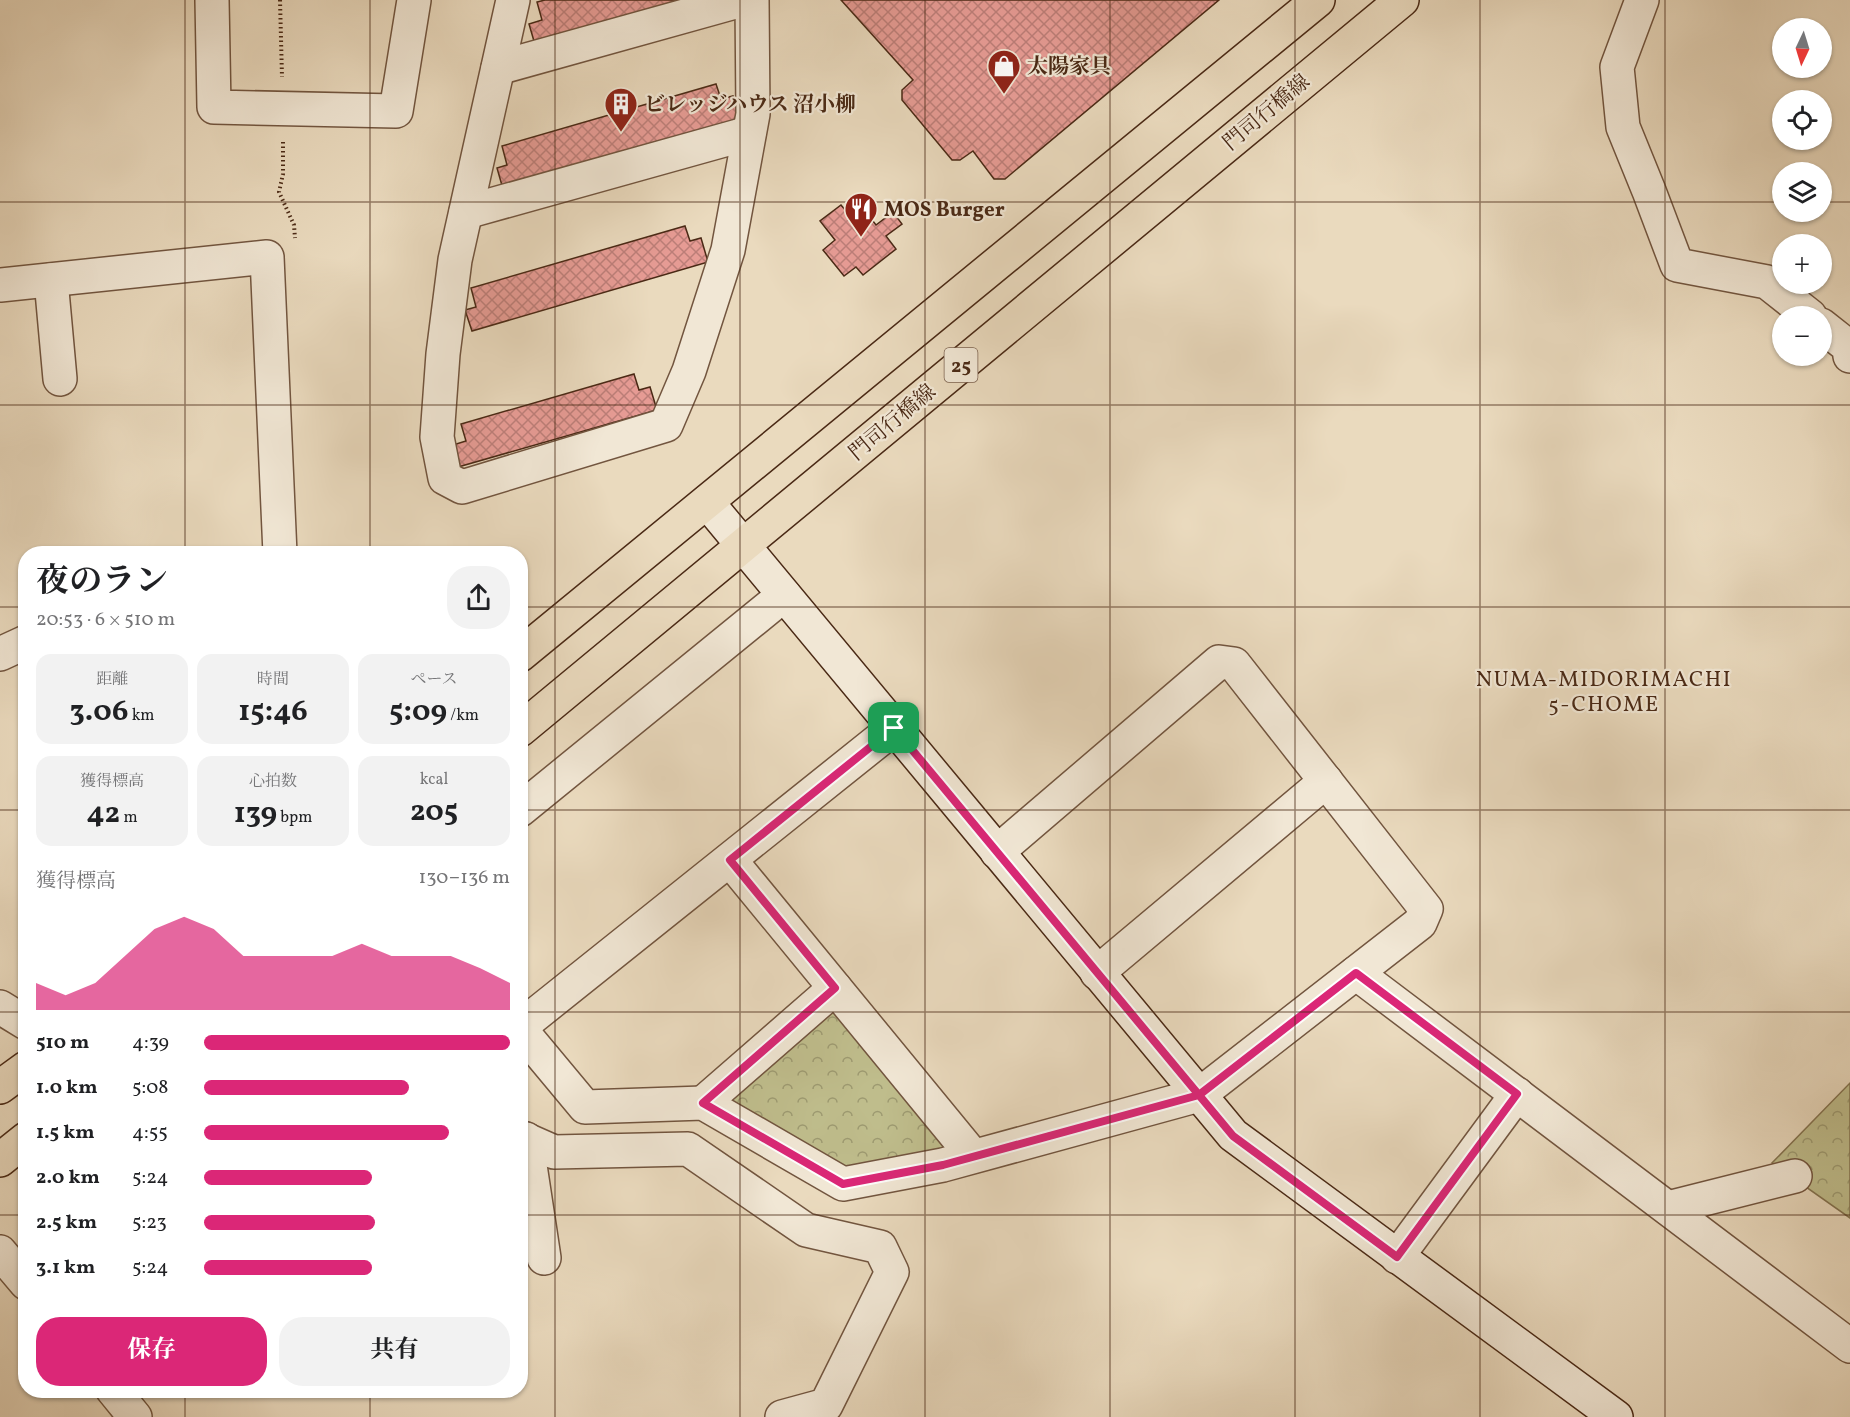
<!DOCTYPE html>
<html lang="ja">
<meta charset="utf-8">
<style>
:root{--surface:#fff;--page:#f2f2f2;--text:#202124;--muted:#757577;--accent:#db2777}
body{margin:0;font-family:Vollkorn,"Noto Serif JP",serif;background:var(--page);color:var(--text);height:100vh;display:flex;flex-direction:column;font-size:22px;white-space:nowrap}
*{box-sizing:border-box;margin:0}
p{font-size:20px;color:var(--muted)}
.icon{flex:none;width:33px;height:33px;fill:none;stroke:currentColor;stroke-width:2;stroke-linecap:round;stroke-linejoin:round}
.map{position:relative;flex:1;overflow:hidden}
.details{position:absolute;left:18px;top:546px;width:510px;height:852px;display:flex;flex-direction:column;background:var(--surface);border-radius:24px;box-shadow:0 2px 4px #0004}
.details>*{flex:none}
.needle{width:39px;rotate:184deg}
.tools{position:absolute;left:1772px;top:18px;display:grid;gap:12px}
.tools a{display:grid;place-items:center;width:60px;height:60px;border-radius:50%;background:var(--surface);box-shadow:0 2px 4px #0004;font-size:30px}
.pin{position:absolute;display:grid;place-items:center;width:51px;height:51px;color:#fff;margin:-26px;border-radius:12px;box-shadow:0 3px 9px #0006}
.round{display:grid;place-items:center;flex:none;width:63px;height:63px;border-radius:24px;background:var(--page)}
.headline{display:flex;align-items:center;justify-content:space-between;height:102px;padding:0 18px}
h1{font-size:33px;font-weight:700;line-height:45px}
.metrics{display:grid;grid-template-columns:repeat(3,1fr);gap:9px;height:102px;padding:6px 18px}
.metrics div{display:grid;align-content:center;border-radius:15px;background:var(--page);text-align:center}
.metrics b{font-size:30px;font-weight:700}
.metrics small{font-size:16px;font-weight:400}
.metrics p{font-size:16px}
.chart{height:168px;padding:12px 18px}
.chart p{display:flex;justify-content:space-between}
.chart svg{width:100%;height:108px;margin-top:6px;fill:var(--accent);opacity:.7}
.action{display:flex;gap:12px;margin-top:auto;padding:12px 18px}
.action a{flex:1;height:69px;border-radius:24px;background:var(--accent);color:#fff;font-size:24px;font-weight:700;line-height:69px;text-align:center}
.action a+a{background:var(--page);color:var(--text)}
ul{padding:0 18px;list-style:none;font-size:20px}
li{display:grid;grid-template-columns:96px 72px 1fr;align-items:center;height:45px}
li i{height:15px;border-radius:8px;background:var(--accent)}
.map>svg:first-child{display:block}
.park{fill:url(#park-crowns);stroke:#847350;stroke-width:1.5}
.building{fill:url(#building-cross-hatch);stroke:#4a2915;stroke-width:1.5}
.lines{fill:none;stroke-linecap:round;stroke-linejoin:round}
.street-casing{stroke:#72553f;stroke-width:36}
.secondary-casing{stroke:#4a2915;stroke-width:36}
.primary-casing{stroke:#4a2915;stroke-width:36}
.path{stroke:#4a2915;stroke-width:4;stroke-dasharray:1.5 3;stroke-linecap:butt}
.street{stroke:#f1e7d5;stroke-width:33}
.secondary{stroke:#f1e7d5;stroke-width:33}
.primary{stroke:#eadabe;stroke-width:33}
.route-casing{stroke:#fff;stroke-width:12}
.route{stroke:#db2777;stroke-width:8}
.grid{fill:none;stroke:#4a2915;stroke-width:1.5;stroke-opacity:0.55}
.labels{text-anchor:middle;stroke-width:4.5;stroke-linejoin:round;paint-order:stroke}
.shield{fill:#f1e7d5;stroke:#7c624f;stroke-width:1.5}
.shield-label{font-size:20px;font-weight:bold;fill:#4a2915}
.poi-label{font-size:21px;font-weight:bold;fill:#4a2915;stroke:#f1e7d5;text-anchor:start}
.street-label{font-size:21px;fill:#4a2915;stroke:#f1e7d5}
.neighbourhood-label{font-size:22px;letter-spacing:1.5px;fill:#4a2915;stroke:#f1e7d5}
</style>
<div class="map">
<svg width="1850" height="1417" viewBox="0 0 1850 1417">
<defs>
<pattern id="park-crowns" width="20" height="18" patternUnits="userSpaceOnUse" patternTransform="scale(1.5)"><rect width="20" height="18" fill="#bfbd8c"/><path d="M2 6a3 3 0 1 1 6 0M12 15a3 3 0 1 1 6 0" fill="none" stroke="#9d9a71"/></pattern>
<pattern id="building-cross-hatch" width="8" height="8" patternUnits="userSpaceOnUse" patternTransform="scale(1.5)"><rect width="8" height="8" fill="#e69b94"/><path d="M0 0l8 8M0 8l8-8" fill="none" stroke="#bc7e78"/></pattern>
</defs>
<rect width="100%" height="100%" fill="#eadabe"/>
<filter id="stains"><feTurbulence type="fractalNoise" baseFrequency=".00333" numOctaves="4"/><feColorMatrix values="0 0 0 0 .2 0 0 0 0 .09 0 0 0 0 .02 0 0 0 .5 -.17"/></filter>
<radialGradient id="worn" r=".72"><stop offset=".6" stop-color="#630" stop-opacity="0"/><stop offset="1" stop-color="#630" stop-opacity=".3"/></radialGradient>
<!-- park -->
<g class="park">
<path d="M836,1009L949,1150L844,1180L721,1095Z"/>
<path d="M1850,1083V1218L1772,1163Z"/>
</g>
<!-- building -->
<g class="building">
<path d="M545,0H696L536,48L529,24L542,20L537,2Z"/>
<path d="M841,0H1219L1005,179H994L973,151L960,160H952L902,100V90L913,80Z"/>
<path d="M716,84L721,99L733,96L740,121L503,189L497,168L507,165L502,146Z"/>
<path d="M858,202L876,225L893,212L902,224L886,236L896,249L863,275L856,267L844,276L823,250L835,240L820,221L841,205L846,211Z"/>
<path d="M685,226L690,241L701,238L708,262L472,331L465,310L476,307L471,288Z"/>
<path d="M634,374L639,390L650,387L657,410L458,467L453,445L466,441L461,424Z"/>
</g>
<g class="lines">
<!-- street casing -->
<g class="street-casing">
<g id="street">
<path d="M212,0L214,107L396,111L414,0"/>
<path d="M513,0L455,260L443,354L437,437L445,478L462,487L666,425L689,371L728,250L753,114L752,0"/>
<path d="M1642,0L1617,67L1623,127L1649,191L1677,265L1767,282L1810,316"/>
<path d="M498,68L742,0"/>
<path d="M466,212L749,133"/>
<path d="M51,280L60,379"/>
<path d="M0,285L267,257L280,554"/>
<path d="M1821,325L1849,347L1850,356"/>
<path d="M0,654L26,642"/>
<path d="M520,810L784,595"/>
<path d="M730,860L973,1156"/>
<path d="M1097,973L1326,781"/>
<path d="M1356,973L1850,1346"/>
<path d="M0,1007L26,1023"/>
<path d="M520,1027L894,728"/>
<path d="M520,1029L585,1107L703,1103L843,1184L943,1165L1199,1095L1420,923L1426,909L1234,664L1219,662L997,852"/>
<path d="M703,1103L835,988"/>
<path d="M520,1137L554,1152L688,1149L806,1230L880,1247L892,1272L826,1405L782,1417"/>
<path d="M526,1139L544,1258"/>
<path d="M1668,1208L1795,1176"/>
<path d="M0,1252L26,1283"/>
<path d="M1397,1257L1517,1094"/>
<path d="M113,1390L135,1417"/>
</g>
</g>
<!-- secondary casing -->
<g class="secondary-casing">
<path id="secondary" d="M707,502L1233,1135L1616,1417"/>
</g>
<!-- primary casing -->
<g class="primary-casing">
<g id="primary">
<path d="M520,655L1318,0"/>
<path d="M520,730L1402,0"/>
<path d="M0,1087L26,1068"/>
<path d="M0,1160L26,1139"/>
</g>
</g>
<!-- path -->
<g class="path">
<path d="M280,0L282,77"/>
<path d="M283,142V174L279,192L294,225L295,238"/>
</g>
<!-- street -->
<use href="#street" class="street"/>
<!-- secondary -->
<use href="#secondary" class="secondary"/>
<!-- primary -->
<use href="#primary" class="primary"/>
</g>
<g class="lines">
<!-- route casing -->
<g class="route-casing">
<path id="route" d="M894,728L730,860L835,988L703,1103L843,1184L943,1165L1199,1095L1356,973L1517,1094L1397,1257L1233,1136L894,728"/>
</g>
<!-- route -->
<use href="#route" class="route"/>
</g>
<!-- grid -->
<path class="grid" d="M185,0V554M370,0V554M555,0V1417M740,0V1417M925,0V1417M1110,0V1417M1295,0V1417M1480,0V1417M1665,0V1417M0,202H1782M1821,202H1850M0,405H1850M0,607H26M520,607H1850M0,810H26M520,810H1850M0,1012H26M520,1012H1850M0,1215H26M520,1215H1850M185,1390V1417M370,1390V1417"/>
<!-- icons -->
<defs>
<g id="shop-pin" transform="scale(1.725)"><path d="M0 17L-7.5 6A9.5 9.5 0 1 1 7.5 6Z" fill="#8f2418" stroke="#f1e7d5"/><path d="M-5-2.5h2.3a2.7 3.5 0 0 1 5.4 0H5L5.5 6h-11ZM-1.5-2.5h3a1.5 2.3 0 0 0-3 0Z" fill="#fff"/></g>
<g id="building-pin" transform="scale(1.725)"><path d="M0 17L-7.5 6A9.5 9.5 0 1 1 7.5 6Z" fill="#8f2418" stroke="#f1e7d5"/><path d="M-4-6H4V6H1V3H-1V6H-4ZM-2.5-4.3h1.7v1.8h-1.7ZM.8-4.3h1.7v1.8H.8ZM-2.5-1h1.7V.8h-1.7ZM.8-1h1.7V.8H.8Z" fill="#fff"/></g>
<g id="restaurant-pin" transform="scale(1.725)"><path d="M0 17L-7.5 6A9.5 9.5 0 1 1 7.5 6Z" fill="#8f2418" stroke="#f1e7d5"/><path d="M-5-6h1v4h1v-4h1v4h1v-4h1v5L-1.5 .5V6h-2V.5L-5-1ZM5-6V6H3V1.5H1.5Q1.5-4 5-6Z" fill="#fff"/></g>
</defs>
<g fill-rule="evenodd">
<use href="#shop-pin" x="1004" y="66"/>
<use href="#building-pin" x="621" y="104"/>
<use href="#restaurant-pin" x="861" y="209"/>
</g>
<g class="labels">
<!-- shield labels -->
<rect class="shield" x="944.5" y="348" width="33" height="34" rx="4.5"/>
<g class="shield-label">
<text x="961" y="372">25</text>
</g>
<!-- poi labels -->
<g class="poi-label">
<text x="1027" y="73">太陽家具</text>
<text x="644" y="111">ビレッジハウス 沼小柳</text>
<text x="884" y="216">MOS Burger</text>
</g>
<!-- street labels -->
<g class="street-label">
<text transform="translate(1266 112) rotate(-40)" y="7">門司行橋線</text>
<text transform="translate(892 422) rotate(-40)" y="7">門司行橋線</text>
</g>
<!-- neighbourhood labels -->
<g class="neighbourhood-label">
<text x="1604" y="686">NUMA-MIDORIMACHI<tspan x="1604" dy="25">5-CHOME</tspan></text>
</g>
</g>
<rect width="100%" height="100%" filter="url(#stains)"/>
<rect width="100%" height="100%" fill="url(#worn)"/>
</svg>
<div class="tools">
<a><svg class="needle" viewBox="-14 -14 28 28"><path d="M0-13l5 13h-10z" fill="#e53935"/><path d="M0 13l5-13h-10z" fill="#757577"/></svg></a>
<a><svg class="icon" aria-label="locate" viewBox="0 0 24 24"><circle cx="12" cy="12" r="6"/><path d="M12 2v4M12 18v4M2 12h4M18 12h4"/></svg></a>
<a><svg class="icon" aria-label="layers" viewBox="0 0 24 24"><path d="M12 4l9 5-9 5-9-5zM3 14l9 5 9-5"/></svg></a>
<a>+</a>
<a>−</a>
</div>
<div class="pin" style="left:894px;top:728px;background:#1e9e55"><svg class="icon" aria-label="arrive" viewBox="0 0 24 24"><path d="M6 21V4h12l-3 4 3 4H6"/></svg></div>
<section class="details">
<div class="headline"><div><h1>夜のラン</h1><p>20:53 · 6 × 510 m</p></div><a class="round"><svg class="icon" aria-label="share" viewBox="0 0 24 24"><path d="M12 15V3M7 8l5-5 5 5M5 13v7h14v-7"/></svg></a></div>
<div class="metrics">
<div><p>距離</p><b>3.06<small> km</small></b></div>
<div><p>時間</p><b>15:46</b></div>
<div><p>ペース</p><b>5:09<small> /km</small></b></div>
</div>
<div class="metrics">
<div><p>獲得標高</p><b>42<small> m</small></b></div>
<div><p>心拍数</p><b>139<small> bpm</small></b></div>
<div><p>kcal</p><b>205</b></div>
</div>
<div class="chart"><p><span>獲得標高</span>130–136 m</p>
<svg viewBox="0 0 160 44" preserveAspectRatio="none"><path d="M0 44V33L10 38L20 33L30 22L40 11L50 6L60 11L70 22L80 22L90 22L100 22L110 17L120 22L130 22L140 22L150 27L160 33V44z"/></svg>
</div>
<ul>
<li><b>510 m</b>4:39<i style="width:100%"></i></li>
<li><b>1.0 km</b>5:08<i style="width:67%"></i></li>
<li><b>1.5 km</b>4:55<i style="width:80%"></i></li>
<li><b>2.0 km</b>5:24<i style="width:55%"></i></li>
<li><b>2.5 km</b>5:23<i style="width:56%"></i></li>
<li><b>3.1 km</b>5:24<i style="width:55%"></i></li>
</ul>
<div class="action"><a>保存</a><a>共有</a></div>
</section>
</div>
